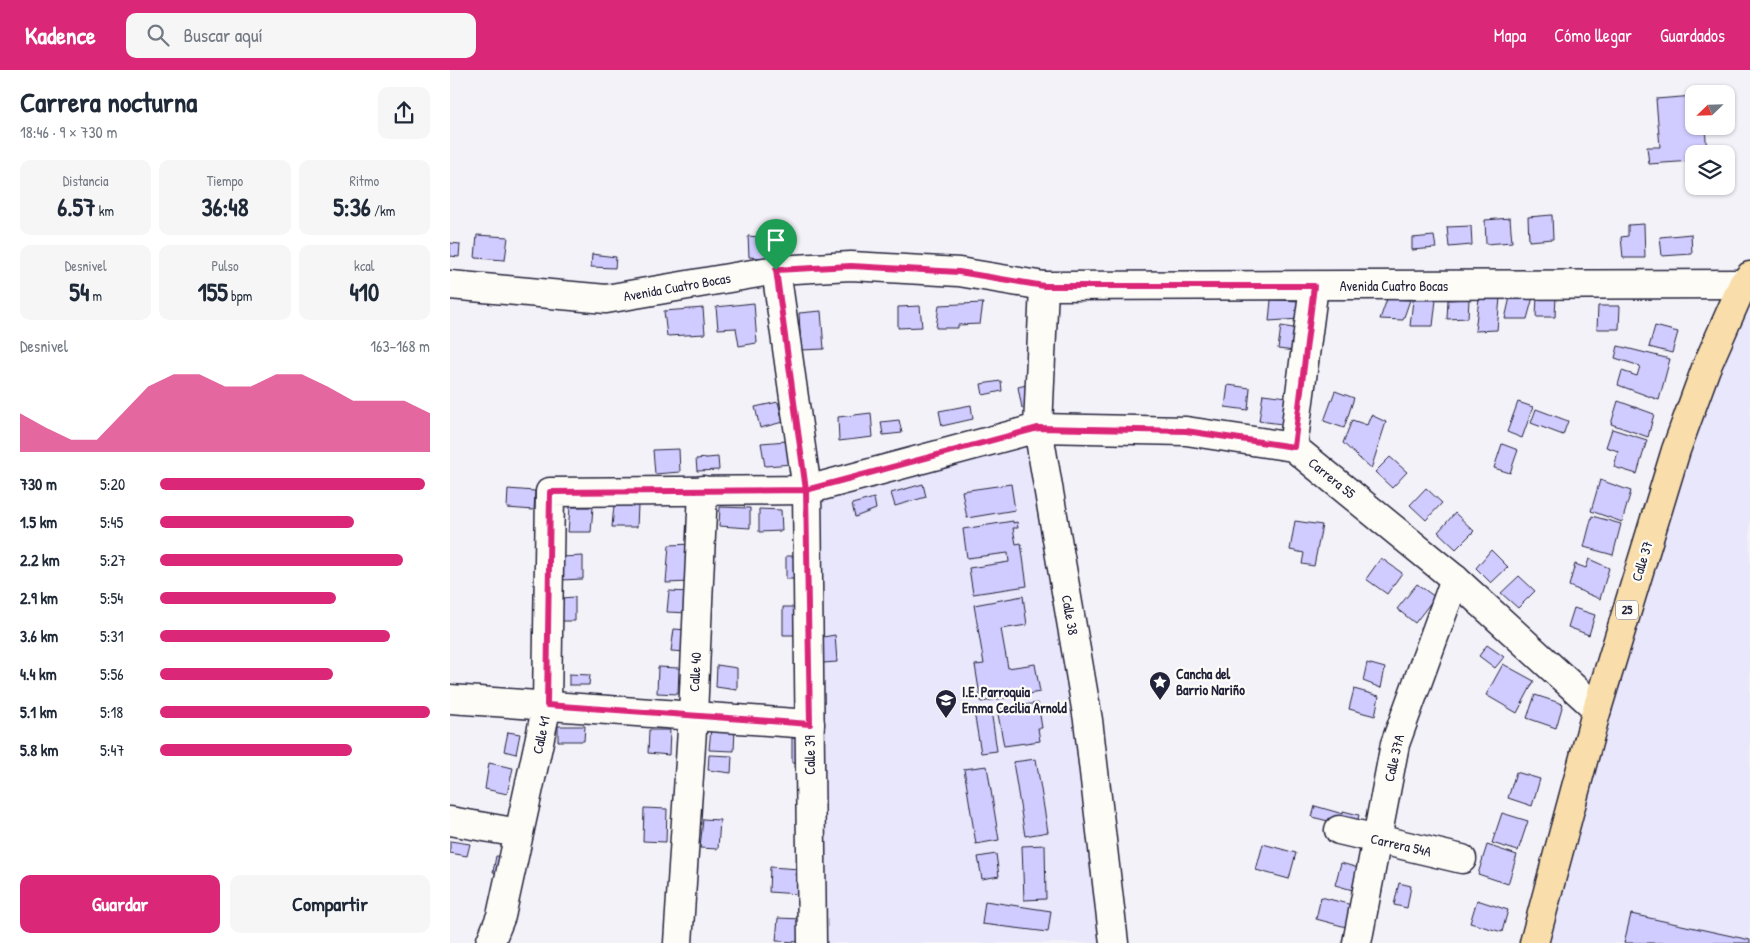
<!DOCTYPE html>
<html lang="es">
<meta charset="utf-8">
<style>
:root{--surface:#fff;--page:#f6f6f7;--text:#1f2937;--muted:#747a83;--accent:#db2777}
body{margin:0;font-family:"Patrick Hand",sans-serif;background:var(--page);color:var(--text);height:100vh;display:flex;flex-direction:column;font-size:19px;white-space:nowrap}
*{box-sizing:border-box;margin:0}
p{font-size:16px;color:var(--muted)}
.icon{flex:none;width:28px;height:28px;fill:none;stroke:currentColor;stroke-width:2;stroke-linecap:round;stroke-linejoin:round}
.map{position:relative;flex:1;overflow:hidden}
.side{display:flex;flex-direction:column;background:var(--surface);width:450px}
.side>*{flex:none}
.needle{width:32px;rotate:247deg}
.buttons{position:absolute;left:1235px;top:15px;display:grid;gap:10px}
.buttons a{display:grid;place-items:center;width:50px;height:50px;border-radius:10px;background:var(--surface);box-shadow:0 1px 4px #0004;font-size:25px}
.pin{position:absolute;display:grid;place-items:center;width:42px;height:42px;color:#fff;margin:-51px -21px;border-radius:50% 50% 50% 0;rotate:-45deg;box-shadow:0 0 5px #0007}
.pin .icon{rotate:45deg}
.round{display:grid;place-items:center;flex:none;width:52px;height:52px;border-radius:10px;background:var(--page)}
.overview{display:flex;align-items:center;justify-content:space-between;height:85px;padding:0 20px}
h1{font-size:28px;font-weight:700;line-height:38px}
.stats{display:grid;grid-template-columns:repeat(3,1fr);gap:8px;height:85px;padding:5px 20px}
.stats div{display:grid;align-content:center;border-radius:10px;background:var(--page);text-align:center}
.stats b{font-size:25px;font-weight:700}
.stats small{font-size:14px;font-weight:400}
.stats p{font-size:14px}
.chart{height:140px;padding:10px 20px}
.chart p{display:flex;justify-content:space-between}
.chart svg{width:100%;height:90px;margin-top:5px;fill:var(--accent);opacity:.7}
.primary-button{display:flex;gap:10px;margin-top:auto;padding:10px 20px}
.primary-button a{flex:1;height:58px;border-radius:10px;background:var(--accent);color:#fff;font-size:20px;font-weight:700;line-height:58px;text-align:center}
.primary-button a+a{background:var(--page);color:var(--text)}
ul{padding:0 20px;list-style:none;font-size:16px}
li{display:grid;grid-template-columns:80px 60px 1fr;align-items:center;height:38px}
li i{height:12px;border-radius:6px;background:var(--accent)}
header{display:flex;align-items:center;gap:30px;box-sizing:border-box;height:70px;padding:0 25px;background:var(--accent);color:#fff}
header strong{font-size:24px}
nav{display:flex;gap:28px;margin-inline-start:auto;font-size:18px}
.search{width:350px;height:45px;background:var(--page);display:flex;align-items:center;gap:12px;box-sizing:border-box;padding:0 18px;border-radius:10px;color:var(--muted);font-size:19px}
main{display:flex;flex:1;min-height:0}
.map>svg:first-child{display:block}
.built{fill:#e9e7fb}
.building{fill:#d0ccff;stroke:#22223b}
.lines{fill:none;stroke-linecap:round;stroke-linejoin:round}
.minor-casing{stroke:#22223b;stroke-width:31}
.major-casing{stroke:#22223b;stroke-width:31}
.minor{stroke:#fdfcf7;stroke-width:28}
.major{stroke:#f9deab;stroke-width:28}
.route-casing{stroke:#fff;stroke-width:10}
.route{stroke:#db2777;stroke-width:6}
.labels{text-anchor:middle;stroke-width:4.5;stroke-linejoin:round;paint-order:stroke}
.shield{fill:#fdfcf7;stroke:#646373;stroke-width:1}
.shield-label{font-size:12px;font-weight:bold;fill:#22223b}
.street-label{font-size:14px;fill:#22223b;stroke:#fdfcf7}
.poi-label{font-size:14px;font-weight:bold;fill:#22223b;stroke:#fdfcf7;text-anchor:start}
</style>
<header>
<strong>Kadence</strong>
<div class="search"><svg class="icon" aria-label="search" viewBox="0 0 24 24"><circle cx="10" cy="10" r="6"/><path d="M15 15l6 6"/></svg>Buscar aquí</div>
<nav><a>Mapa</a><a>Cómo llegar</a><a>Guardados</a></nav>
</header>
<main>
<section class="side">
<div class="overview"><div><h1>Carrera nocturna</h1><p>18:46 · 9 × 730 m</p></div><a class="round"><svg class="icon" aria-label="share" viewBox="0 0 24 24"><path d="M12 15V3M7 8l5-5 5 5M5 13v7h14v-7"/></svg></a></div>
<div class="stats">
<div><p>Distancia</p><b>6.57<small> km</small></b></div>
<div><p>Tiempo</p><b>36:48</b></div>
<div><p>Ritmo</p><b>5:36<small> /km</small></b></div>
</div>
<div class="stats">
<div><p>Desnivel</p><b>54<small> m</small></b></div>
<div><p>Pulso</p><b>155<small> bpm</small></b></div>
<div><p>kcal</p><b>410</b></div>
</div>
<div class="chart"><p><span>Desnivel</span>163–168 m</p>
<svg viewBox="0 0 160 44" preserveAspectRatio="none"><path d="M0 44V25L10 32L20 38L30 38L40 25L50 12L60 6L70 6L80 12L90 12L100 6L110 6L120 12L130 19L140 19L150 19L160 25V44z"/></svg>
</div>
<ul>
<li><b>730 m</b>5:20<i style="width:98%"></i></li>
<li><b>1.5 km</b>5:45<i style="width:72%"></i></li>
<li><b>2.2 km</b>5:27<i style="width:90%"></i></li>
<li><b>2.9 km</b>5:54<i style="width:65%"></i></li>
<li><b>3.6 km</b>5:31<i style="width:85%"></i></li>
<li><b>4.4 km</b>5:56<i style="width:64%"></i></li>
<li><b>5.1 km</b>5:18<i style="width:100%"></i></li>
<li><b>5.8 km</b>5:47<i style="width:71%"></i></li>
</ul>
<div class="primary-button"><a>Guardar</a><a>Compartir</a></div>
</section>
<div class="map">
<svg width="1300" height="873" viewBox="0 0 1300 873">
<rect width="100%" height="100%" fill="#f4f2f9"/>
<filter id="ink" filterUnits="userSpaceOnUse"><feTurbulence type="fractalNoise" baseFrequency=".02" numOctaves="2"/><feDisplacementMap in="SourceGraphic" scale="10" xChannelSelector="R" yChannelSelector="G"/><feConvolveMatrix kernelMatrix="1 2 1 2 8 2 1 2 1" color-interpolation-filters="sRGB"/></filter>
<g filter="url(#ink)">
<!-- built -->
<g class="built">
<path d="M1293,214L1300,216V873H1089Z"/>
<path d="M582,360L661,873H368L364,425Z"/>
</g>
<!-- building -->
<g class="building">
<path d="M1244,26V56H1255L1257,84H1244V105L1240,106L1242,91L1199,94L1197,77H1210L1206,29Z"/>
<path d="M1102,145L1103,169L1079,171L1078,147Z"/>
<path d="M1060,148L1062,172L1036,174L1035,150Z"/>
<path d="M1194,154L1195,188H1173L1171,167L1178,166V155Z"/>
<path d="M1021,156L1022,175L999,177L997,157Z"/>
<path d="M1241,164L1242,184L1212,186L1210,167Z"/>
<path d="M27,165L58,167L55,190L25,188Z"/>
<path d="M298,166L321,168L323,189L299,187Z"/>
<path d="M984,166L986,178L962,180V168Z"/>
<path d="M0,173L10,174L9,187L0,186Z"/>
<path d="M142,184L166,187L165,198L141,197Z"/>
<path d="M1087,226H1106L1105,247H1086Z"/>
<path d="M1060,227H1083L1077,249H1055Z"/>
<path d="M1029,228H1050L1047,260L1025,261Z"/>
<path d="M937,229L960,230L953,250L930,249Z"/>
<path d="M1019,229L1018,248L997,249L998,230Z"/>
<path d="M821,230L853,231L850,249L819,251Z"/>
<path d="M963,230H986L983,256H960Z"/>
<path d="M304,233L307,273L289,276L286,258L268,259L266,237Z"/>
<path d="M533,233L530,254L508,255V258H486L489,235Z"/>
<path d="M470,236L472,257L448,258V237Z"/>
<path d="M1148,236H1170L1169,259H1147Z"/>
<path d="M253,238L255,264L217,266L214,241Z"/>
<path d="M371,241L374,279L351,280L349,243Z"/>
<path d="M831,256L849,259L845,281L828,279Z"/>
<path d="M1205,256L1228,262L1222,283L1199,277Z"/>
<path d="M1168,276L1220,289L1209,330L1168,315L1172,301L1187,306L1190,296L1165,288Z"/>
<path d="M551,311L552,321L533,325L531,314Z"/>
<path d="M589,312L594,333L572,338L568,317Z"/>
<path d="M778,315L800,318L798,340L775,337Z"/>
<path d="M885,321L904,328L894,358L874,351Z"/>
<path d="M813,324L837,327L832,354L809,351Z"/>
<path d="M1168,331L1204,344L1198,367L1161,354Z"/>
<path d="M328,332L333,352L310,358L305,337Z"/>
<path d="M1068,332L1083,337L1072,368L1057,362Z"/>
<path d="M521,335L523,349L492,356L489,341Z"/>
<path d="M1086,339L1118,351L1113,365L1081,353Z"/>
<path d="M421,343L423,367L389,371L388,347Z"/>
<path d="M921,345L936,352L921,399L893,373L902,350L917,355Z"/>
<path d="M449,350L452,363L433,365L431,352Z"/>
<path d="M1162,359L1197,370L1187,404L1164,397L1168,381L1156,377Z"/>
<path d="M337,371L343,394L315,396L311,373Z"/>
<path d="M1052,374L1068,380L1060,403L1044,398Z"/>
<path d="M229,379L230,402L205,404L203,380Z"/>
<path d="M268,387L269,400L247,401L246,389Z"/>
<path d="M940,387L957,402L942,418L925,402Z"/>
<path d="M1150,410L1181,421L1172,452L1141,441Z"/>
<path d="M473,414L476,427L445,436L441,423Z"/>
<path d="M561,414L565,440L517,448L512,421Z"/>
<path d="M976,418L992,433L976,450L960,435Z"/>
<path d="M58,419L85,421L84,440L57,438Z"/>
<path d="M424,428L426,439L405,447L402,434Z"/>
<path d="M164,435H188L187,457H162Z"/>
<path d="M120,437H143L141,462H118Z"/>
<path d="M270,437L300,438V458L269,456Z"/>
<path d="M309,439L331,440L332,461L309,462Z"/>
<path d="M1005,443L1024,461L1006,479L988,462Z"/>
<path d="M1142,446L1171,454L1163,485L1134,477Z"/>
<path d="M563,451V453L567,452L568,458H563L566,474L571,473L577,516L523,524L519,498L559,492L558,483L517,488L513,459Z"/>
<path d="M845,451L872,455L864,496L852,494L854,483L840,480Z"/>
<path d="M243,474L240,512L216,513L219,475Z"/>
<path d="M1041,480L1058,497L1041,513L1026,498Z"/>
<path d="M133,486V509L111,510L110,487Z"/>
<path d="M336,486H348L349,509H336Z"/>
<path d="M931,488L952,503L937,524L916,509Z"/>
<path d="M1139,489L1159,498L1150,529L1119,516L1125,494L1136,498Z"/>
<path d="M1069,506L1085,521L1068,538L1051,523Z"/>
<path d="M967,514L985,527L965,553L947,539Z"/>
<path d="M219,521L240,522L239,543L217,542Z"/>
<path d="M573,526L577,555L551,559L558,598L585,594L590,622L531,632L525,595L534,594L524,535Z"/>
<path d="M125,527V551H112L111,528Z"/>
<path d="M333,537H356L357,565H333Z"/>
<path d="M1124,538L1145,545L1139,565L1118,557Z"/>
<path d="M224,559L237,560L236,582L221,581Z"/>
<path d="M385,565L387,592L373,593V567Z"/>
<path d="M1037,575L1054,587L1045,598L1029,586Z"/>
<path d="M917,593L935,598L931,618L913,611Z"/>
<path d="M1053,594L1084,611L1067,643L1036,625Z"/>
<path d="M267,595L287,598V620L266,617Z"/>
<path d="M208,597L229,598L228,624L207,623Z"/>
<path d="M119,604L140,605L139,615H119Z"/>
<path d="M904,619L929,626L925,646L899,639Z"/>
<path d="M1085,625L1113,634L1106,658L1077,648Z"/>
<path d="M588,633L592,658H588L590,671L554,676L547,639Z"/>
<path d="M541,640L547,681L531,683L524,642Z"/>
<path d="M108,656H135L134,671H108Z"/>
<path d="M261,658H285L284,681L259,680Z"/>
<path d="M199,660H220L219,685L198,683Z"/>
<path d="M58,662L70,664L66,684L54,681Z"/>
<path d="M342,668L363,669L362,693H342Z"/>
<path d="M259,685L282,686L281,703L258,700Z"/>
<path d="M586,689L598,762L575,766L563,692Z"/>
<path d="M39,693L63,698L57,724L35,719Z"/>
<path d="M537,696L549,770L526,774L514,699Z"/>
<path d="M1066,702L1090,709L1082,736L1058,728Z"/>
<path d="M865,736L893,744V741L909,745L906,758L862,747Z"/>
<path d="M194,738L217,739L216,772L193,771Z"/>
<path d="M1052,743L1078,751L1068,781L1042,773Z"/>
<path d="M253,749L270,750L268,779L250,778Z"/>
<path d="M0,771L20,774L17,786L0,783Z"/>
<path d="M813,774L846,783L839,809L806,800Z"/>
<path d="M595,775L596,829L574,830L572,776Z"/>
<path d="M1037,775L1067,785L1058,814L1028,804Z"/>
<path d="M546,784L549,806L532,809L528,787Z"/>
<path d="M46,786L56,787L52,803L43,802Z"/>
<path d="M891,793L912,799L906,821L885,815Z"/>
<path d="M320,797L350,799L348,824L319,822Z"/>
<path d="M949,813L961,816L957,838L944,835Z"/>
<path d="M871,827L902,835L896,857L866,849Z"/>
<path d="M1027,830L1058,840L1052,862L1020,853Z"/>
<path d="M535,831L601,841L598,862L532,854Z"/>
<path d="M1181,844L1300,870V873H1174Z"/>
<path d="M328,848L352,849L350,872L326,871Z"/>
</g>
<g class="lines">
<!-- minor casing -->
<g class="minor-casing">
<g id="minor">
<path d="M326,200L357,420L362,873"/>
<path d="M0,215L156,229L326,200L401,196L509,202L594,216L1293,214"/>
<path d="M594,216L588,358L638,650L664,873"/>
<path d="M843,377L864,216"/>
<path d="M0,629L360,654"/>
<path d="M0,751L69,763"/>
<path d="M889,760L1012,789"/>
<path d="M40,873L51,846L97,635L100,422L357,420L588,358L736,361L843,377L1005,509L1147,639"/>
<path d="M228,873L243,645L253,420"/>
<path d="M907,873L945,674L1005,509"/>
</g>
</g>
<!-- major casing -->
<g class="major-casing">
<path id="major" d="M1084,873L1147,639L1226,380L1256,298L1293,214L1300,206"/>
</g>
<!-- minor -->
<use href="#minor" class="minor"/>
<!-- major -->
<use href="#major" class="major"/>
</g>
</g>
<g class="lines" filter="url(#ink)">
<!-- route casing -->
<g class="route-casing">
<path id="route" d="M326,200L356,420L100,422L97,635L360,654L356,420L588,358L736,361L844,377L864,216H594L509,202L401,196L326,200"/>
</g>
<!-- route -->
<use href="#route" class="route"/>
</g>
<!-- icons -->
<defs>
<g id="sight-pin" transform="scale(1.125)"><path d="M0 17L-7.5 6A9.5 9.5 0 1 1 7.5 6Z" fill="#22223b" stroke="#fdfcf7"/><path d="M0-6L1.8-2.2L6-1.7L2.9 1.2L3.7 5.4L0 3.3L-3.7 5.4L-2.9 1.2L-6-1.7L-1.8-2.2Z" fill="#fff"/></g>
<g id="school-pin" transform="scale(1.125)"><path d="M0 17L-7.5 6A9.5 9.5 0 1 1 7.5 6Z" fill="#22223b" stroke="#fdfcf7"/><path d="M0-5L7-2L0 1L-7-2ZM-4 1L0 2.5L4 1V4Q0 6-4 4Z" fill="#fff"/></g>
</defs>
<g fill-rule="evenodd">
<use href="#sight-pin" x="710" y="612"/>
<use href="#school-pin" x="496" y="630"/>
</g>
<g class="labels">
<!-- shield labels -->
<rect class="shield" x="1166" y="530.5" width="22" height="19" rx="4"/>
<g class="shield-label">
<text x="1177" y="544">25</text>
</g>
<!-- street labels -->
<g class="street-label">
<text x="944" y="221">Avenida Cuatro Bocas</text>
<text transform="translate(227 217) rotate(-10)" y="5">Avenida Cuatro Bocas</text>
<text transform="translate(882 408) rotate(39)" y="5">Carrera 55</text>
<text transform="translate(1192 491) rotate(-73)" y="5">Calle 37</text>
<text transform="translate(620 545) rotate(80)" y="5">Calle 38</text>
<text transform="translate(245 602) rotate(-87)" y="5">Calle 40</text>
<text transform="translate(91 665) rotate(-78)" y="5">Calle 41</text>
<text transform="translate(360 685) rotate(-90)" y="5">Calle 39</text>
<text transform="translate(944 688) rotate(-77)" y="5">Calle 37A</text>
<text transform="translate(951 775) rotate(13)" y="5">Carrera 54A</text>
</g>
<!-- poi labels -->
<g class="poi-label">
<text x="726" y="609">Cancha del<tspan x="726" dy="16">Barrio Nariño</tspan></text>
<text x="512" y="627">I.E. Parroquia<tspan x="512" dy="16">Emma Cecilia Arnold</tspan></text>
</g>
</g>
</svg>
<div class="buttons">
<a><svg class="needle" viewBox="-14 -14 28 28"><path d="M0-13l5 13h-10z" fill="#e53935"/><path d="M0 13l5-13h-10z" fill="#747a83"/></svg></a>
<a><svg class="icon" aria-label="layers" viewBox="0 0 24 24"><path d="M12 4l9 5-9 5-9-5zM3 14l9 5 9-5"/></svg></a>
</div>
<div class="pin" style="left:326px;top:200px;background:#1e9e55"><svg class="icon" aria-label="arrive" viewBox="0 0 24 24"><path d="M6 21V4h12l-3 4 3 4H6"/></svg></div>
</div>
</main>
